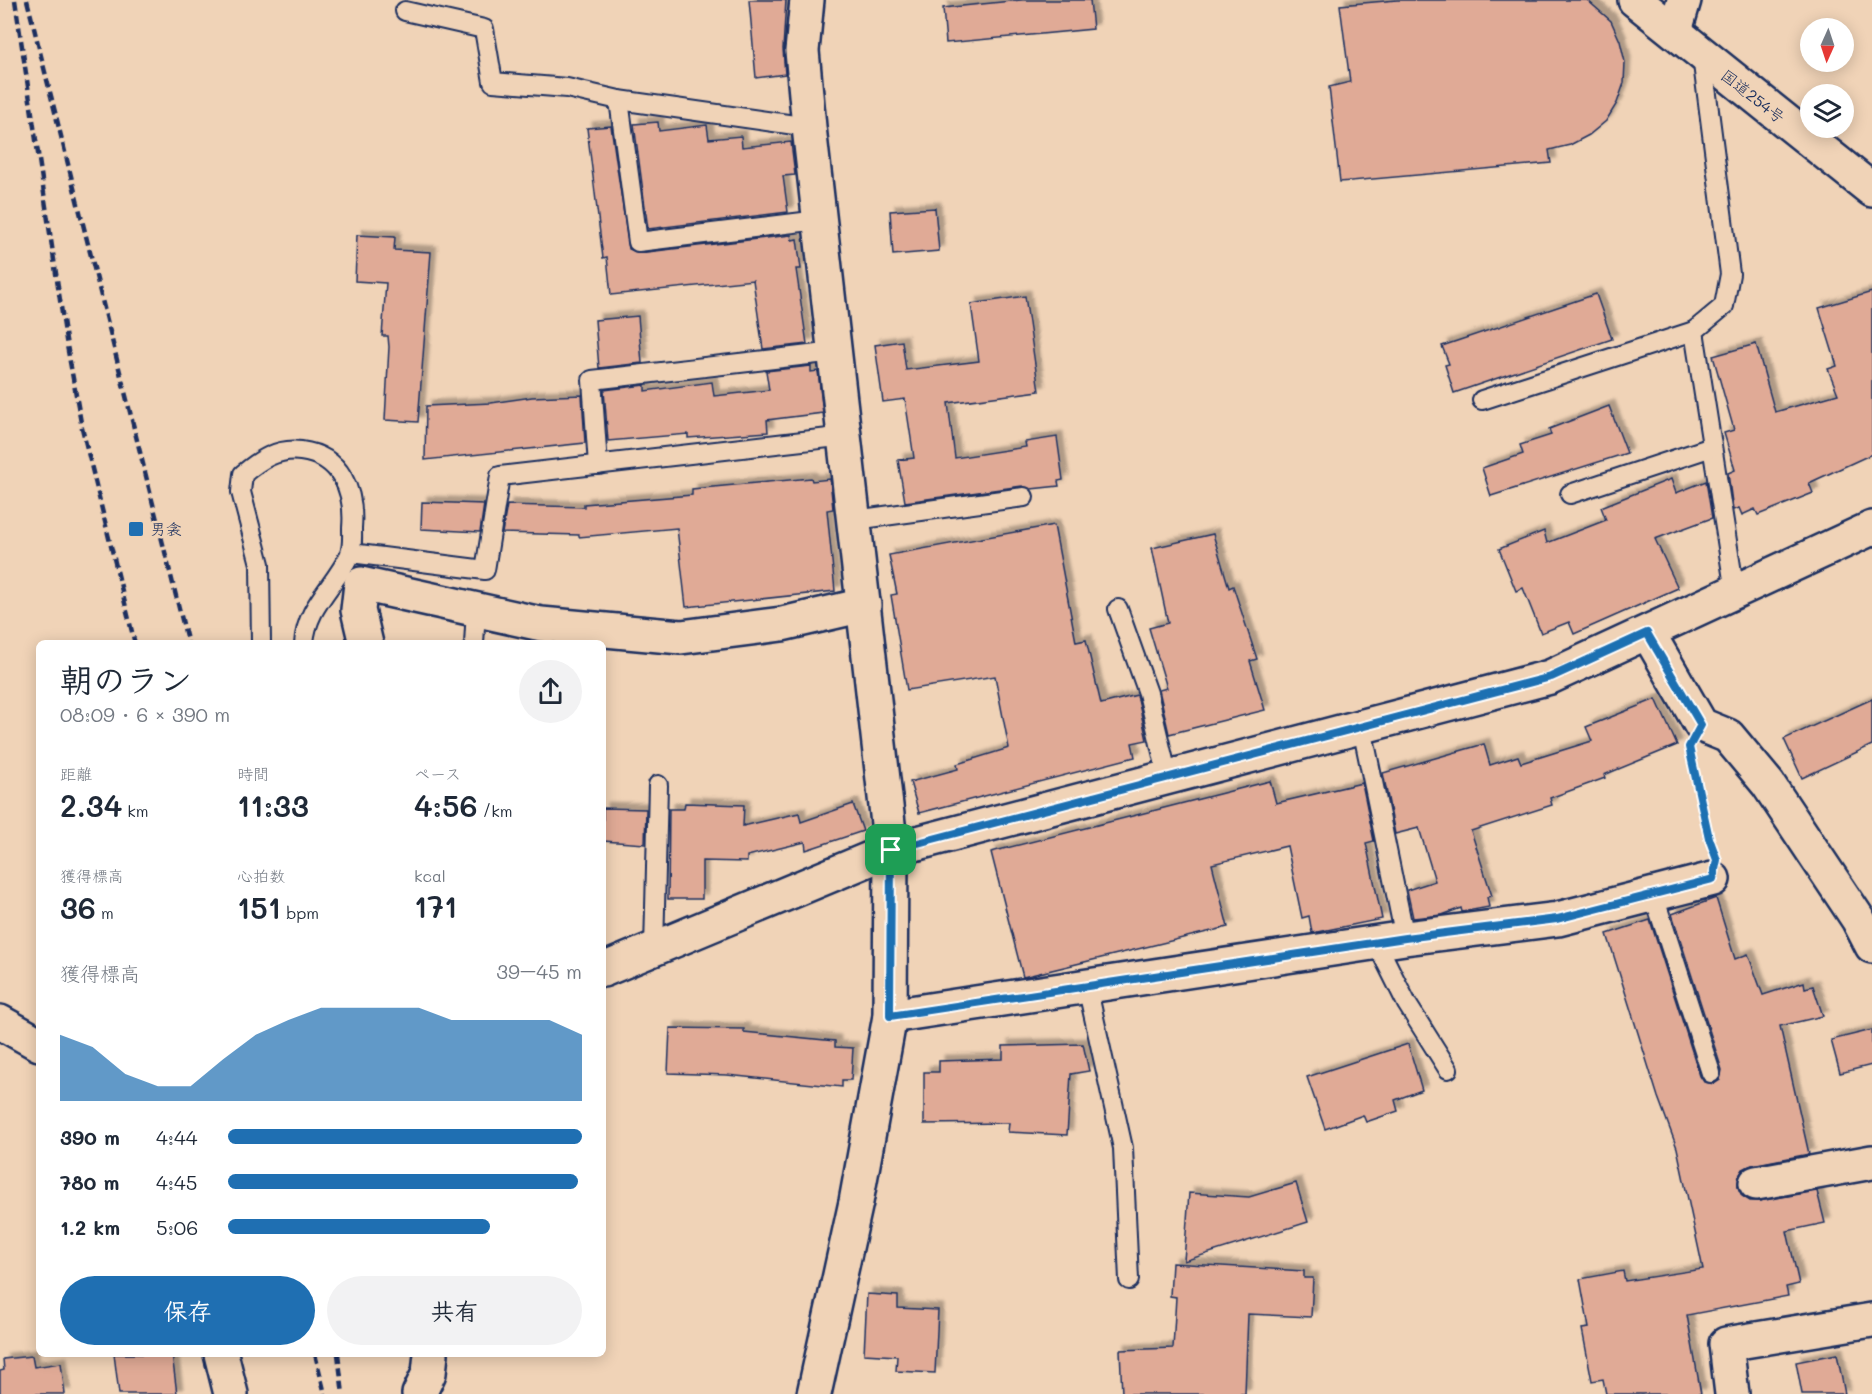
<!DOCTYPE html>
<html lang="ja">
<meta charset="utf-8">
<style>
:root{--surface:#fff;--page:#f2f2f3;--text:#1f2937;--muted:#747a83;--accent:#1f6fb2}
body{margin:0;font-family:Mali,"Klee One",sans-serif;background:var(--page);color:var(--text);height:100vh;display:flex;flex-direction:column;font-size:22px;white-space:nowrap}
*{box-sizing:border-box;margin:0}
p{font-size:20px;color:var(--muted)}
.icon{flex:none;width:33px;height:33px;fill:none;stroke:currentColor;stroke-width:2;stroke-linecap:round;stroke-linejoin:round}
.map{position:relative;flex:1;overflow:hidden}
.drawer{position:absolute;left:36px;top:640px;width:570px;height:717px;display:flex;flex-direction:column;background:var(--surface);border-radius:9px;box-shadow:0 3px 15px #0003}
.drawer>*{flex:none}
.needle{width:39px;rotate:183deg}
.fabs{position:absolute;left:1800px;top:18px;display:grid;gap:12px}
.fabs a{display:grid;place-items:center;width:54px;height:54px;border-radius:50%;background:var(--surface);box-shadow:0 3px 15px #0003;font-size:30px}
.pin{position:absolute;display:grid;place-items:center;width:51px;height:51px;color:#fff;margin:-26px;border-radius:12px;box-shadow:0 3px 9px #0006}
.round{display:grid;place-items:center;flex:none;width:63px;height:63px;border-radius:32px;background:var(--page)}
.summary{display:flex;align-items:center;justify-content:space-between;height:102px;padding:0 24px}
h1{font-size:33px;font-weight:600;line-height:45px}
.figures{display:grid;grid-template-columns:repeat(3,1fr);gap:9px;height:102px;padding:6px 24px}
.figures div{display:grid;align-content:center}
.figures b{font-size:30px;font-weight:600}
.figures small{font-size:16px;font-weight:400}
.figures p{font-size:16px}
.chart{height:168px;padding:12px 24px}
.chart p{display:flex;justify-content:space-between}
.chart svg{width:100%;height:108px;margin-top:6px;fill:var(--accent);opacity:.7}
.button{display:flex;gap:12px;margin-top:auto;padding:12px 24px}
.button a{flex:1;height:69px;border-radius:36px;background:var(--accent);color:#fff;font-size:24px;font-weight:600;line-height:69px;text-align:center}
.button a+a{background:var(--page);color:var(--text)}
ul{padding:0 24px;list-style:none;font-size:20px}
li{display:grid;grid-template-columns:96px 72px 1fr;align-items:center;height:45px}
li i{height:15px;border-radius:8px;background:var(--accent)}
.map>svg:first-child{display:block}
.building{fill:#e0aa96;stroke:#1b2f5e;stroke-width:1.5;filter:url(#shadow)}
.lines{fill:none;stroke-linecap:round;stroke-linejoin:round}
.service-casing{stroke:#1b2f5e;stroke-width:22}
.minor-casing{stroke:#1b2f5e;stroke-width:38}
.tertiary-casing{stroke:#1b2f5e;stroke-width:38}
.trunk-casing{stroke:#1b2f5e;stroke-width:38}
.path{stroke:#1b2f5e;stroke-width:4;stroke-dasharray:4.5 4.5;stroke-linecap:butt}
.service{stroke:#f0d3b7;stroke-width:18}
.minor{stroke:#f0d3b7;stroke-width:33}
.tertiary{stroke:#f0d3b7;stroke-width:33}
.trunk{stroke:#f0d3b7;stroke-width:33}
.rail{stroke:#1b2f5e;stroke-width:4.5;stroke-dasharray:9 4.5;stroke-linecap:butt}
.route-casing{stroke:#fff;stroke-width:12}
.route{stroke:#1f6fb2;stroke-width:8}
.poi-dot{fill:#1f6fb2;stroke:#f0d3b7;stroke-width:2}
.labels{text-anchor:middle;stroke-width:5;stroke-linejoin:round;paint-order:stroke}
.street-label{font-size:16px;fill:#1b2f5e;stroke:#f0d3b7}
.poi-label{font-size:16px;fill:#1b2f5e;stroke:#f0d3b7;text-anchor:start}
</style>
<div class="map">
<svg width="1872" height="1394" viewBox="0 0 1872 1394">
<defs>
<filter id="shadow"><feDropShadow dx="5.5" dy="-5.5" stdDeviation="1.5" flood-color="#0004"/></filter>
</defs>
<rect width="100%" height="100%" fill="#f0d3b7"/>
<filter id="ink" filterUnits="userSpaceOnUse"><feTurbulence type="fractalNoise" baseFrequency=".0167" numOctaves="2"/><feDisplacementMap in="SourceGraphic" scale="12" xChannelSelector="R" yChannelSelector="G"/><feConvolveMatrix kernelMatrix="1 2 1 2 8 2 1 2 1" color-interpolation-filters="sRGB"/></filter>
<g filter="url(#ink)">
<!-- building -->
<g class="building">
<path d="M749,0H786L783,49L785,74L756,78Z"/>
<path d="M1021,0H1090L1093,29L946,43L943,8Z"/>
<path d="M1397,0H1587L1611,21L1620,41L1625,62L1624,83L1617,103L1606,121L1589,135L1570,145L1549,150L1551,163L1340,182L1329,87L1350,82L1340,5Z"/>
<path d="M658,122L659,131L707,125L709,139L741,136L742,147L791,142L795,175L783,176L788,212L648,229L634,124Z"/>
<path d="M611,126L629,249L639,253L791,235L792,240L797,239L801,269H796L807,344L763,349L753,280L611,295L607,257L603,258L587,128Z"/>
<path d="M935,208L939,251L893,255L890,211Z"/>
<path d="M357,235L395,237L394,250L431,252L418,422L385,420L389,347L388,336H382L386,283L355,281Z"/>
<path d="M1872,292V454L1809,483L1813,493L1758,515L1755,509L1742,515L1739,508L1733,510L1728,473L1735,470L1724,433L1734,430L1713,356L1756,344L1775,412L1838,394L1828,369L1837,366L1819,308Z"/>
<path d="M1596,294L1612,339L1454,393L1445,365L1449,364L1442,346Z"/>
<path d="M1025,296L1039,391L948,403L955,458L1026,447L1025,442L1057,437L1063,480L1058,481L1059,486L1031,489L1022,486L905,502L898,460L914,458L905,399L883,402L875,345L902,341L906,370L979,361L971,304Z"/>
<path d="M638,316L642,363L599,368L595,320Z"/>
<path d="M811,366V372L818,371L823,413L767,420L768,432L688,438V434L608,441L604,390L645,385V391L712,382L714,396L769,390L766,371Z"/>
<path d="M582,395L585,443L425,460L426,406L491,403L532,397Z"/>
<path d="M1609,406L1627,453L1491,496L1482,468L1523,454L1520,445L1551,435L1549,429Z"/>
<path d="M811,478L812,481L830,479L833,509L827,510L835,591L686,607L677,528L579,537V535L502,533L507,505L584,507V504L692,495V489Z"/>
<path d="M1671,479L1676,493L1706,481L1712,518L1655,539L1678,588L1574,634L1569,622L1541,633L1523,588L1516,591L1499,549L1544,531L1547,543L1606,520L1601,507Z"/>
<path d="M422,502L484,504L480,532L421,529Z"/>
<path d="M1054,525L1076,642L1086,640L1101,704L1137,695L1147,740L1132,743L1135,757L919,813L910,782L958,769L957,764L1009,748L995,676L907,690L891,595L897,594L889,555Z"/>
<path d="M1213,534L1229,588L1233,586L1257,659L1250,661L1265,710L1169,734L1159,690L1167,688L1149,628L1168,623L1152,548Z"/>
<path d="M1656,699L1677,745L1604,775L1605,778L1550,798L1552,805L1471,831L1492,896L1487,897L1489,907L1462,912L1461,908L1442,915L1413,918L1407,890L1435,881L1419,828L1395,834L1383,773L1484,744L1490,765L1518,756L1521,763L1592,741L1586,727Z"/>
<path d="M1872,699V745L1802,778L1784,739Z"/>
<path d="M1270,781L1276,803L1362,783L1374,841L1366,843L1382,919L1312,933L1309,916L1302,918L1287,846L1212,864L1228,927L1023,977L991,852Z"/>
<path d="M685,803L744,805L743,826L799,813L801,822L853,804L863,831L806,850L805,842L747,856V862L702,861V899H668L669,809H684Z"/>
<path d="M603,808L646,809L645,844L603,841Z"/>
<path d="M1716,898L1735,959L1748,954L1763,995L1804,982L1805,988L1813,986L1823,1016L1780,1026L1809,1154L1752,1165L1743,1169L1739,1176L1738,1187L1742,1196L1750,1201H1759L1817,1191L1825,1223L1787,1231L1799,1284L1786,1287L1788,1296L1687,1315L1701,1394H1606L1603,1379L1592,1381L1582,1329L1589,1328L1580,1279L1623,1271L1625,1281L1703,1269L1677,1148L1658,1097L1607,934L1650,920L1700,1076L1704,1082L1714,1084L1720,1080L1722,1070L1672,914Z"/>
<path d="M670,1028L744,1029V1032L835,1041V1047L853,1048L851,1080H842V1087L727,1075L668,1073Z"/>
<path d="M1872,1030V1065L1840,1073L1831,1040Z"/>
<path d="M1083,1044L1089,1071L1071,1074L1067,1135L1008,1132L1009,1123L924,1124V1072H939V1061L1003,1059V1046Z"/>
<path d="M1408,1044L1422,1090L1395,1100L1398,1111L1366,1122L1363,1115L1325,1129L1307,1077Z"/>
<path d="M1296,1183L1308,1222L1184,1261L1189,1193L1249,1197Z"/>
<path d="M1172,1263L1304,1271V1278H1313L1311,1317L1248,1314L1245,1394H1122L1120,1350L1173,1348L1176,1297L1170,1296Z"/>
<path d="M867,1294L898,1296V1308L938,1310L935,1373L896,1371L897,1356L864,1354Z"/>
<path d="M114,1354H172L177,1394H119Z"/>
<path d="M1837,1354L1845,1394H1802L1796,1362Z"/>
<path d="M32,1356L34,1367L61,1363L65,1394H0V1371L4,1370L3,1359Z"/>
</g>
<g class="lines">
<!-- service casing -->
<g class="service-casing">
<g id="service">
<path d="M405,11L484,29L493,82L567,88L619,100L809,127"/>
<path d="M1702,56L1730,274L1724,306L1694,331L1735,592"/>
<path d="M619,100L638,242L819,220"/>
<path d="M1482,400L1694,331"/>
<path d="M598,465L592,380L835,352"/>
<path d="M1570,494L1712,447"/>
<path d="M855,520L1024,497"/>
<path d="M351,553L485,570L500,476L846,436"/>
<path d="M1118,609L1148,693L1168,778"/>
<path d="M261,644L260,564L241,492L243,474C260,460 277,448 301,451C341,456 355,491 352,528C352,537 353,548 349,556C334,587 306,607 304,644"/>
<path d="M474,644L476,610"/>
<path d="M1362,728L1405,938"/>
<path d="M1654,896L1711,1073"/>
<path d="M1376,942L1407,1004L1448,1069"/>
<path d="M654,949L658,785"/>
<path d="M1087,986L1123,1148L1129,1280"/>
</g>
</g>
<!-- minor casing -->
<g class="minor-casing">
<g id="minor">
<path d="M807,0L802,51L809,127L891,850L890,1016L856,1202L814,1394"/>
<path d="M1675,31L1684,0"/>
<path d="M1648,633L1701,725L1728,736L1768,784L1858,919L1872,946"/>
<path d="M366,644L358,610L361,584L541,624L681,637L782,624L864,605"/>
<path d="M890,1016L1405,938L1558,919L1713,879"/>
<path d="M0,1022L39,1044"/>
<path d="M1756,1183L1872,1162"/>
<path d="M221,1354L231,1394"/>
<path d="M1732,1394L1726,1344L1872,1320"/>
</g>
</g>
<!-- tertiary casing -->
<g class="tertiary-casing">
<g id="tertiary">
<path d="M603,970L891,850L1550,677L1872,528"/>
<path d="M419,1394L429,1373L431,1354"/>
</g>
</g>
<!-- trunk casing -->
<g class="trunk-casing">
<path id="trunk" d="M1635,0L1872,190"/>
</g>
<!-- path -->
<path class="path" d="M1691,758L1711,844"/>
<!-- service -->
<use href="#service" class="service"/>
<!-- minor -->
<use href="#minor" class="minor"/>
<!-- tertiary -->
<use href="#tertiary" class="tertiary"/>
<!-- trunk -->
<use href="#trunk" class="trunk"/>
<!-- rail -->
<g class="rail">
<path d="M15,0L66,340L82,428L135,644"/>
<path d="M27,0L188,644"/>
<path d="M315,1354L325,1394"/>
<path d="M338,1354L343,1394"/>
</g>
</g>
</g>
<g class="lines" filter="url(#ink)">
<!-- route casing -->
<g class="route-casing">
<path id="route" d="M1647,633L1701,725L1689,747L1709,838L1717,860L1713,879L1557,919L1405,938L890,1016L891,850L1551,677Z"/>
</g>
<!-- route -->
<use href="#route" class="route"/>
</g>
<!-- markers -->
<rect class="poi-dot" x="128" y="521" width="16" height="16" rx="3"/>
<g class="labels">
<!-- street labels -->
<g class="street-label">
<text transform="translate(1753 96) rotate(38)" y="6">国道254号</text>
</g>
<!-- poi labels -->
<g class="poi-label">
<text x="150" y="535">男衾</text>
</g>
</g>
</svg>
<div class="fabs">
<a><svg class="needle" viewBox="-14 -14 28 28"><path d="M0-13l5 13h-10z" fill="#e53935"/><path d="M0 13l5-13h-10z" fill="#747a83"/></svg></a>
<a><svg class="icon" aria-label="layers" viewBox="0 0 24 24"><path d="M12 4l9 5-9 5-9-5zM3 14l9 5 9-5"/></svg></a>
</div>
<div class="pin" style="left:891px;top:850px;background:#1e9e55"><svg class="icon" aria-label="arrive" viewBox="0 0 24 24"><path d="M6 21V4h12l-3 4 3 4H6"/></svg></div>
<section class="drawer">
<div class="summary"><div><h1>朝のラン</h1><p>08:09 · 6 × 390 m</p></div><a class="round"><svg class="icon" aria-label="share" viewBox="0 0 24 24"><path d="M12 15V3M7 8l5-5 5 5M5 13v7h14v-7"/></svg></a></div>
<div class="figures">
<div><p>距離</p><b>2.34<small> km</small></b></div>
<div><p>時間</p><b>11:33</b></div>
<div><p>ペース</p><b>4:56<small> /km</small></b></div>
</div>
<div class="figures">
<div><p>獲得標高</p><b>36<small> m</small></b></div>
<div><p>心拍数</p><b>151<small> bpm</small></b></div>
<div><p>kcal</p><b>171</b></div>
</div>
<div class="chart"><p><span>獲得標高</span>39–45 m</p>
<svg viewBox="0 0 160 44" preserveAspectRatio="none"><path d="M0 44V17L10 22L20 33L30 38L40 38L50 27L60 17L70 11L80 6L90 6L100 6L110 6L120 11L130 11L140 11L150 11L160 17V44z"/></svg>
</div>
<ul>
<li><b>390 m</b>4:44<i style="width:100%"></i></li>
<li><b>780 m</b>4:45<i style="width:99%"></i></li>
<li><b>1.2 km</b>5:06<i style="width:74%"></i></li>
</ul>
<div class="button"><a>保存</a><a>共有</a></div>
</section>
</div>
